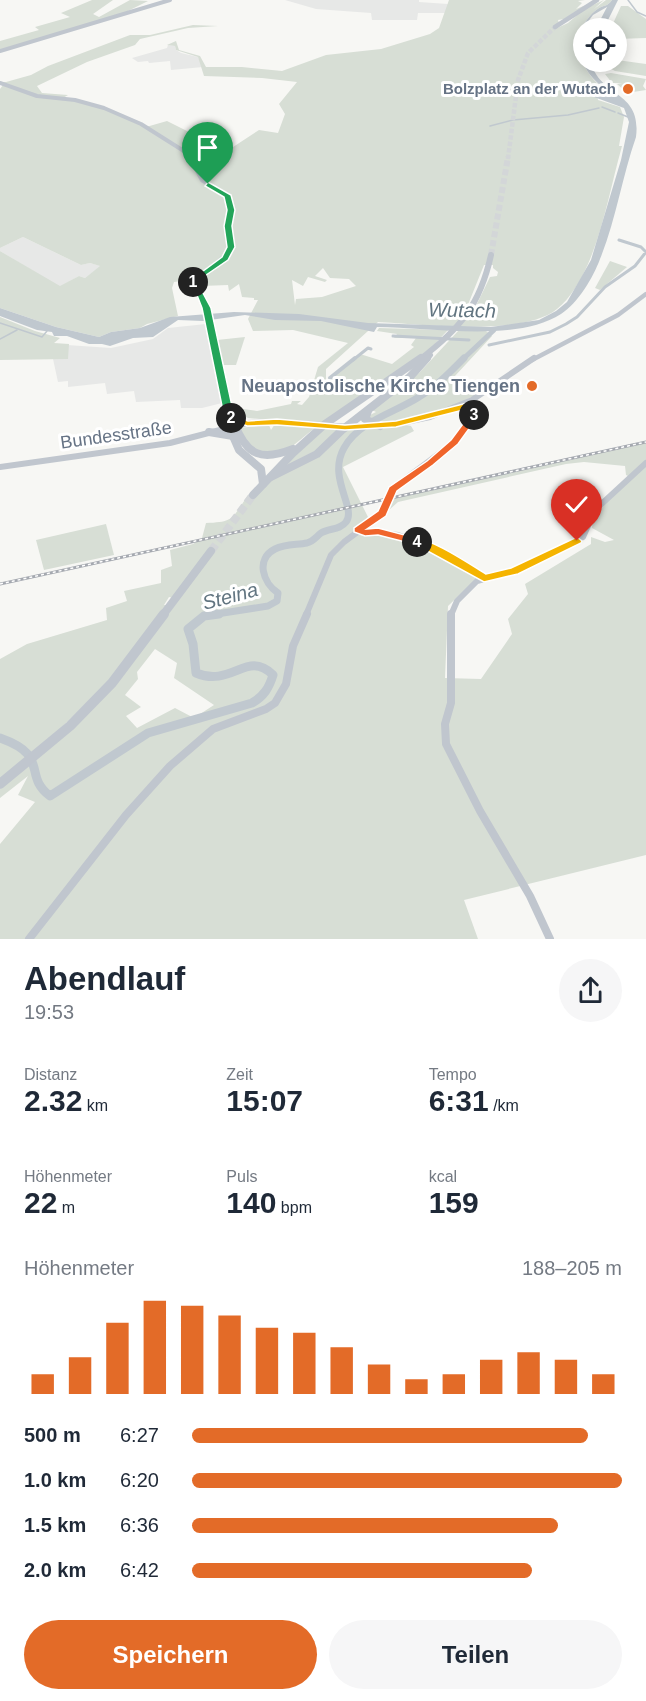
<!DOCTYPE html>
<html lang="de">
<meta charset="utf-8">
<style>
:root{--surface:#fff;--page:#f6f6f7;--text:#1f2937;--muted:#747a83;--accent:#e36b28}
body{margin:0;font-family:Helvetica,sans-serif;background:var(--page);color:var(--text);height:100vh;display:flex;flex-direction:column;font-size:22px;white-space:nowrap}
*{box-sizing:border-box;margin:0}
p{font-size:20px;color:var(--muted)}
.icon{flex:none;width:33px;height:33px;fill:none;stroke:currentColor;stroke-width:2;stroke-linecap:round;stroke-linejoin:round}
.map{position:relative;height:939px;overflow:hidden}
.drawer{display:flex;flex-direction:column;background:var(--surface);flex:1}
.drawer>*{flex:none}
.buttons{position:absolute;left:573px;top:18px;display:grid;gap:12px}
.buttons a{display:grid;place-items:center;width:54px;height:54px;border-radius:50%;background:var(--surface);box-shadow:0 3px 15px #0003;font-size:30px}
.pin{position:absolute;display:grid;place-items:center;width:51px;height:51px;color:#fff;margin:-62px -26px;border-radius:50% 50% 50% 0;rotate:-45deg;box-shadow:0 0 6px #0007}
.pin .icon{rotate:45deg}
.km{position:absolute;width:30px;height:30px;margin:-15px;border-radius:50%;background:#222;color:#fff;font-size:16px;line-height:30px;text-align:center}
.round{display:grid;place-items:center;flex:none;width:63px;height:63px;border-radius:32px;background:var(--page)}
.head{display:flex;align-items:center;justify-content:space-between;height:102px;padding:0 24px}
h1{font-size:33px;font-weight:700;line-height:45px}
.stats{display:grid;grid-template-columns:repeat(3,1fr);gap:9px;height:102px;padding:6px 24px}
.stats div{display:grid;align-content:center}
.stats b{font-size:30px;font-weight:700}
.stats small{font-size:16px;font-weight:400}
.stats p{font-size:16px}
.chart{height:168px;padding:12px 24px}
.chart p{display:flex;justify-content:space-between}
.chart svg{width:100%;height:108px;margin-top:6px;stroke:var(--accent);stroke-width:6}
.button{display:flex;gap:12px;margin-top:auto;padding:12px 24px}
.button a{flex:1;height:69px;border-radius:36px;background:var(--accent);color:#fff;font-size:24px;font-weight:700;line-height:69px;text-align:center}
.button a+a{background:var(--page);color:var(--text)}
ul{padding:0 24px;list-style:none;font-size:20px}
li{display:grid;grid-template-columns:96px 72px 1fr;align-items:center;height:45px}
li i{height:15px;border-radius:8px;background:var(--accent)}
.map>svg:first-child{display:block}
.built{fill:#e7e8e7}
.green{fill:#d7ded5;fill-rule:evenodd}
.water{fill:#c0c8cf}
.lines{fill:none;stroke-linecap:round;stroke-linejoin:round}
.stream{stroke:#c0c8cf;stroke-width:1.5}
.canal-far1{stroke:#c0c8cf;stroke-width:3}
.canal{stroke:#c0c8cf;stroke-width:4}
.river-far2{stroke:#c0c8cf;stroke-width:5}
.river-far1{stroke:#c0c8cf;stroke-width:7}
.river{stroke:#c0c8cf;stroke-width:9}
.highway-tunnel-far2{stroke:#d3d6d8;stroke-width:4.5;stroke-dasharray:4.5 2;stroke-linecap:butt}
.highway-tunnel-far1{stroke:#d3d6d8;stroke-width:6;stroke-dasharray:6 3;stroke-linecap:butt}
.highway-tunnel{stroke:#d3d6d8;stroke-width:8;stroke-dasharray:8 4;stroke-linecap:butt}
.secondary-far3{stroke:#c0c6ce;stroke-width:4}
.secondary-far2{stroke:#c0c6ce;stroke-width:4.5}
.secondary-far1{stroke:#c0c6ce;stroke-width:6}
.secondary{stroke:#c0c6ce;stroke-width:8}
.highway-far3{stroke:#c0c6ce;stroke-width:4.5}
.highway-far2{stroke:#c0c6ce;stroke-width:6}
.highway-far1{stroke:#c0c6ce;stroke-width:8}
.highway{stroke:#c0c6ce;stroke-width:10}
.rail-casing{stroke:#a5a9b0;stroke-width:3}
.rail{stroke:#fff;stroke-width:1.5;stroke-dasharray:3;stroke-linecap:butt}
.split-1{fill:#22a559;stroke:#fff;stroke-width:1.5}
.split-2{fill:#22a559;stroke:#fff;stroke-width:1.5}
.split-3{fill:#f5b400;stroke:#fff;stroke-width:1.5}
.split-4{fill:#f0652b;stroke:#fff;stroke-width:1.5}
.split-5{fill:#f5b400;stroke:#fff;stroke-width:1.5}
.poi-dot{fill:#e36b28;stroke:#fff;stroke-width:2}
.labels{text-anchor:middle;stroke-width:6;stroke-linejoin:round;paint-order:stroke}
.far-poi-label{font-size:15px;font-weight:bold;fill:#667385;stroke:#fff;text-anchor:end}
.poi-label{font-size:18px;font-weight:bold;fill:#667385;stroke:#fff;text-anchor:end}
.street-label{font-size:18px;fill:#667385;stroke:#fff}
.water-label{font-size:20px;font-style:italic;fill:#627581;stroke:#fff}
</style>
<div class="map">
<svg width="646" height="939" viewBox="0 0 646 939">
<rect width="100%" height="100%" fill="#f7f7f4"/>
<!-- built -->
<g class="built">
<path d="M285,0H419V2L448,4L446,13H418L417,20H372L371,13L316,9Z"/>
<path d="M168,45L175,46L176,50L181,53L198,57L203,67L171,70L170,61L149,63L148,61L138,62L132,58L167,48Z"/>
<path d="M23,237L81,265L90,263L101,266L85,278L79,276L60,287L0,251V248Z"/>
<path d="M206,324L222,403L202,408H181L180,400L136,402L134,391L107,394L105,383L68,387V381L58,382L53,359H68L67,345L111,348L153,339L168,328Z"/>
</g>
<!-- green -->
<g class="green">
<path d="M92,0H113L93,14L99,17L130,0L148,1L118,16L164,1L107,20L0,50V41L39,30L35,27L70,17L61,13Z"/>
<path d="M449,0H585L578,1L582,3L576,9L586,5L564,19L558,20L559,23L552,27L557,28L568,23L584,9L604,0L594,9L606,0H612C608,6 605,5 599,8C589,14 586,23 578,31C586,64 578,67 606,91L597,93L598,100L620,107L624,117L619,146H622C611,185 604,227 588,264C581,280 570,299 557,309C523,337 421,324 378,322L326,369V382L360,354L392,364L414,347L411,345L416,338H394L397,334L377,331L379,328L448,330L431,348L320,424L248,418L234,411L240,409L243,411V409L257,411L291,404L292,401H301L297,404L302,405L309,397L318,367L348,343L293,330L253,331L248,319L258,300H254V298L242,297L239,284L229,291L228,285L202,286L196,283V279L174,282L172,288L178,316L147,324L140,328L111,332L99,337L56,327L0,308V251L60,286L79,276L85,278L100,266L90,263L81,265L23,237L0,248V89L3,85L0,82H6L31,75L48,66L130,35H150L193,25L218,26L188,28L140,39L135,45L87,62L37,86L42,93L68,95L63,98L107,110L146,127L167,121L195,135L230,137L191,156L198,166H204L259,130L278,133L285,114L279,104L297,82L262,78L204,76L198,57L176,50L175,46L167,45L176,41L179,50L200,56L206,67H242L282,71L326,55L381,49L430,34L439,28ZM484,265H493V268L498,272L497,276L490,277L476,306L467,307ZM323,268L330,278L349,279L356,286L322,297L296,299L295,305L292,280L303,286L308,277L325,282L327,280L315,276Z"/>
<path d="M621,6H628L646,19V38L617,39L616,28H611Z"/>
<path d="M617,60L646,64V76L615,71L604,65L607,62Z"/>
<path d="M611,73L646,79L643,86L646,90L627,93L617,84L622,83H612L605,74Z"/>
<path d="M610,261L627,267L600,290L595,288Z"/>
<path d="M0,317L35,331L60,338L54,343L69,344L68,359L0,360Z"/>
<path d="M459,330L486,331L492,336L454,377L476,395C454,405 401,431 379,420L374,422L368,416L376,412L372,410L420,372Z"/>
<path d="M245,337L236,365H222L217,340Z"/>
<path d="M275,424L315,428C286,450 293,453 252,451L238,428L269,425L271,430Z"/>
<path d="M406,425L411,426L414,431L343,467L368,517L361,525L412,543L477,578L448,606L445,678L481,679L512,634L508,619L528,594L525,584L591,544V537L605,542L614,540L592,528L593,519L628,476L626,475L625,466L584,462L566,464L398,502L389,510L393,498L646,443V855L464,900L478,939H0V844L35,802L18,795L28,776L0,798V789L126,671L214,552L207,551L173,598L169,597L164,605H167L108,682L60,729L0,779V659L27,644L107,620L106,608L127,601L124,591L161,583V570L172,566L170,550L193,544L202,538L206,523C234,522 232,519 248,495L254,498L267,483L346,430ZM155,649L177,663L174,678L214,705L194,718L175,708L137,728L126,716L141,707L125,695L138,679L137,672Z"/>
<path d="M325,428L339,429L321,448L280,469Z"/>
<path d="M106,524L114,555L44,570L36,540Z"/>
</g>
<!-- water -->
<path class="water" d="M612,0H618L604,28H596L607,7L593,15L581,31L584,62H591C600,98 642,90 636,137C622,177 616,220 600,259C593,278 578,303 561,314C516,343 430,327 377,327L374,332L321,321L275,320L245,315L203,321L178,320L153,337L133,338L110,346L102,344H89L67,336H54L52,332L37,330L0,316V308L56,327L99,337L111,332L140,328L170,317L234,312L299,314L368,323L491,327L539,320L556,311L567,302L591,260L621,160L629,122L624,108L594,97L606,90C577,66 586,63 578,31C586,23 589,14 599,8C605,5 608,6 612,0Z"/>
<g class="lines">
<!-- stream -->
<g class="stream">
<path d="M628,0L637,12L646,16"/>
<path d="M602,107L615,112"/>
<path d="M618,113L628,117"/>
<path d="M490,126L513,120L568,115L599,108"/>
<path d="M0,323L42,337L47,331"/>
<path d="M0,339L17,330"/>
</g>
<!-- canal-far1 -->
<g class="canal-far1">
<path d="M393,336L469,340"/>
<path d="M489,345L550,332L566,324L577,317L605,287L635,266L646,252L641,247L619,240"/>
<path d="M353,360L368,348L371,349"/>
</g>
<!-- canal -->
<path class="canal" d="M330,378L355,358"/>
<!-- river-far2 -->
<path class="river-far2" d="M462,360L494,330"/>
<!-- river-far1 -->
<path class="river-far1" d="M210,615L268,606L277,601L278,593C263,583 255,559 275,549C285,544 297,545 307,543C314,541 316,537 321,533C329,528 340,530 346,522C357,508 327,478 344,448C359,421 394,413 419,397C436,387 450,372 464,358"/>
<!-- river -->
<path class="river" d="M0,738C51,756 22,775 50,796L148,733L252,703C264,696 269,688 273,675C247,649 232,688 196,673L193,644L188,629L204,616L219,614"/>
<!-- highway-tunnel-far2 -->
<path class="highway-tunnel-far2" d="M508,159L518,80L528,53L555,27"/>
<!-- highway-tunnel-far1 -->
<path class="highway-tunnel-far1" d="M491,255L508,157"/>
<!-- highway-tunnel -->
<path class="highway-tunnel" d="M211,551L253,495"/>
<!-- secondary-far3 -->
<g class="secondary-far3">
<path d="M0,51L170,0"/>
<path d="M0,83L37,96L75,100L104,108L141,124L187,153L191,159"/>
</g>
<!-- secondary-far2 -->
<g class="secondary-far2">
<path d="M190,157L202,180L227,195L231,210L228,226L231,251L193,283L207,308L217,360"/>
<path d="M532,360L618,315L646,294"/>
</g>
<!-- secondary-far1 -->
<g class="secondary-far1">
<path d="M217,358L230,427"/>
<path d="M0,467L170,443L247,423L277,422L352,427L396,424L430,417L472,400L534,358"/>
<path d="M358,530L398,535L420,543L484,578"/>
<path d="M306,615L331,555L344,542L379,516L396,486L452,444L470,423L477,410"/>
<path d="M451,615L457,601L477,581L514,571L583,537L595,510L646,463"/>
</g>
<!-- secondary -->
<g class="secondary">
<path d="M451,614V703L445,724L446,744L480,811L530,896L550,939"/>
<path d="M29,939L126,815L170,766L213,729L266,709L275,703L286,684L293,646L307,614"/>
</g>
<!-- highway-far3 -->
<path class="highway-far3" d="M555,27L597,0"/>
<!-- highway-far2 -->
<g class="highway-far2">
<path d="M419,360C460,329 480,305 491,255"/>
<path d="M426,360L430,355"/>
</g>
<!-- highway-far1 -->
<g class="highway-far1">
<path d="M408,379L427,358"/>
<path d="M368,411L365,419L380,426"/>
<path d="M235,425C247,456 262,461 293,449"/>
<path d="M209,432L233,436"/>
<path d="M232,434L239,450L261,469L263,484"/>
<path d="M271,477L317,454L342,430L410,377"/>
<path d="M253,495L293,453L325,424L421,358"/>
<path d="M163,615L211,551"/>
</g>
<!-- highway -->
<path class="highway" d="M0,784L70,726L112,683L164,614"/>
<!-- rail casing -->
<g class="rail-casing">
<path id="rail" d="M0,584L646,442"/>
</g>
<!-- rail -->
<use href="#rail" class="rail"/>
</g>
<!-- split-1 -->
<path class="split-1" d="M208,182L231,195L235,210L232,226L235,247L228,260L193,284L189,282L191,280L222,257L227,247L224,226L227,210L224,197L205,186Z"/>
<!-- split-2 -->
<path class="split-2" d="M191,280H196L211,308L235,420H228L223,411L202,308Z"/>
<!-- split-3 -->
<path class="split-3" d="M467,403L480,408L477,417H471V411L467,409L396,427L345,430L277,425L247,426L227,418L231,415L248,421L277,419L345,425L396,421Z"/>
<!-- split-4 -->
<path class="split-4" d="M471,413L479,415L458,444L433,465L397,491L386,516L367,529L378,528L420,539V544L417,545L378,535L365,536L354,532V528L378,511L389,487L427,461L451,440Z"/>
<!-- split-5 -->
<path class="split-5" d="M577,537L582,541L581,543L518,574L484,582L411,542L413,539C429,536 471,565 486,574L511,568Z"/>
<!-- markers -->
<g class="poi-dot">
<circle cx="628" cy="89" r="6"/>
<circle cx="532" cy="386" r="6"/>
</g>
<g class="labels">
<!-- far-poi labels -->
<g class="far-poi-label">
<text x="616" y="94">Bolzplatz an der Wutach</text>
</g>
<!-- poi labels -->
<g class="poi-label">
<text x="520" y="392">Neuapostolische Kirche Tiengen</text>
</g>
<!-- street labels -->
<g class="street-label">
<text transform="translate(116 435) rotate(-8)" y="6">Bundesstraße</text>
</g>
<!-- water labels -->
<g class="water-label">
<text transform="translate(462 310) rotate(1)" y="7">Wutach</text>
<text transform="translate(230 596) rotate(-15)" y="7">Steina</text>
</g>
</g>
</svg>
<div class="buttons">
<a><svg class="icon" aria-label="locate" viewBox="0 0 24 24"><circle cx="12" cy="12" r="6"/><path d="M12 2v4M12 18v4M2 12h4M18 12h4"/></svg></a>
</div>
<div class="pin" style="left:208px;top:184px;background:#1e9e55"><svg class="icon" aria-label="arrive" viewBox="0 0 24 24"><path d="M6 21V4h12l-3 4 3 4H6"/></svg></div>
<div class="pin" style="left:577px;top:541px;background:#d93025"><svg class="icon" aria-label="check" viewBox="0 0 24 24"><path d="M5 12l5 5 9-10"/></svg></div>
<b class="km" style="left:193px;top:282px">1</b>
<b class="km" style="left:231px;top:418px">2</b>
<b class="km" style="left:474px;top:415px">3</b>
<b class="km" style="left:417px;top:542px">4</b>
</div>
<section class="drawer">
<div class="head"><div><h1>Abendlauf</h1><p>19:53</p></div><a class="round"><svg class="icon" aria-label="share" viewBox="0 0 24 24"><path d="M12 15V3M7 8l5-5 5 5M5 13v7h14v-7"/></svg></a></div>
<div class="stats">
<div><p>Distanz</p><b>2.32<small> km</small></b></div>
<div><p>Zeit</p><b>15:07</b></div>
<div><p>Tempo</p><b>6:31<small> /km</small></b></div>
</div>
<div class="stats">
<div><p>Höhenmeter</p><b>22<small> m</small></b></div>
<div><p>Puls</p><b>140<small> bpm</small></b></div>
<div><p>kcal</p><b>159</b></div>
</div>
<div class="chart"><p><span>Höhenmeter</span>188–205 m</p>
<svg viewBox="0 0 160 44" preserveAspectRatio="none"><path d="M5 44V36M15 44V29M25 44V15M35 44V6M45 44V8M55 44V12M65 44V17M75 44V19M85 44V25M95 44V32M105 44V38M115 44V36M125 44V30M135 44V27M145 44V30M155 44V36"/></svg>
</div>
<ul>
<li><b>500 m</b>6:27<i style="width:92%"></i></li>
<li><b>1.0 km</b>6:20<i style="width:100%"></i></li>
<li><b>1.5 km</b>6:36<i style="width:85%"></i></li>
<li><b>2.0 km</b>6:42<i style="width:79%"></i></li>
</ul>
<div class="button"><a>Speichern</a><a>Teilen</a></div>
</section>
